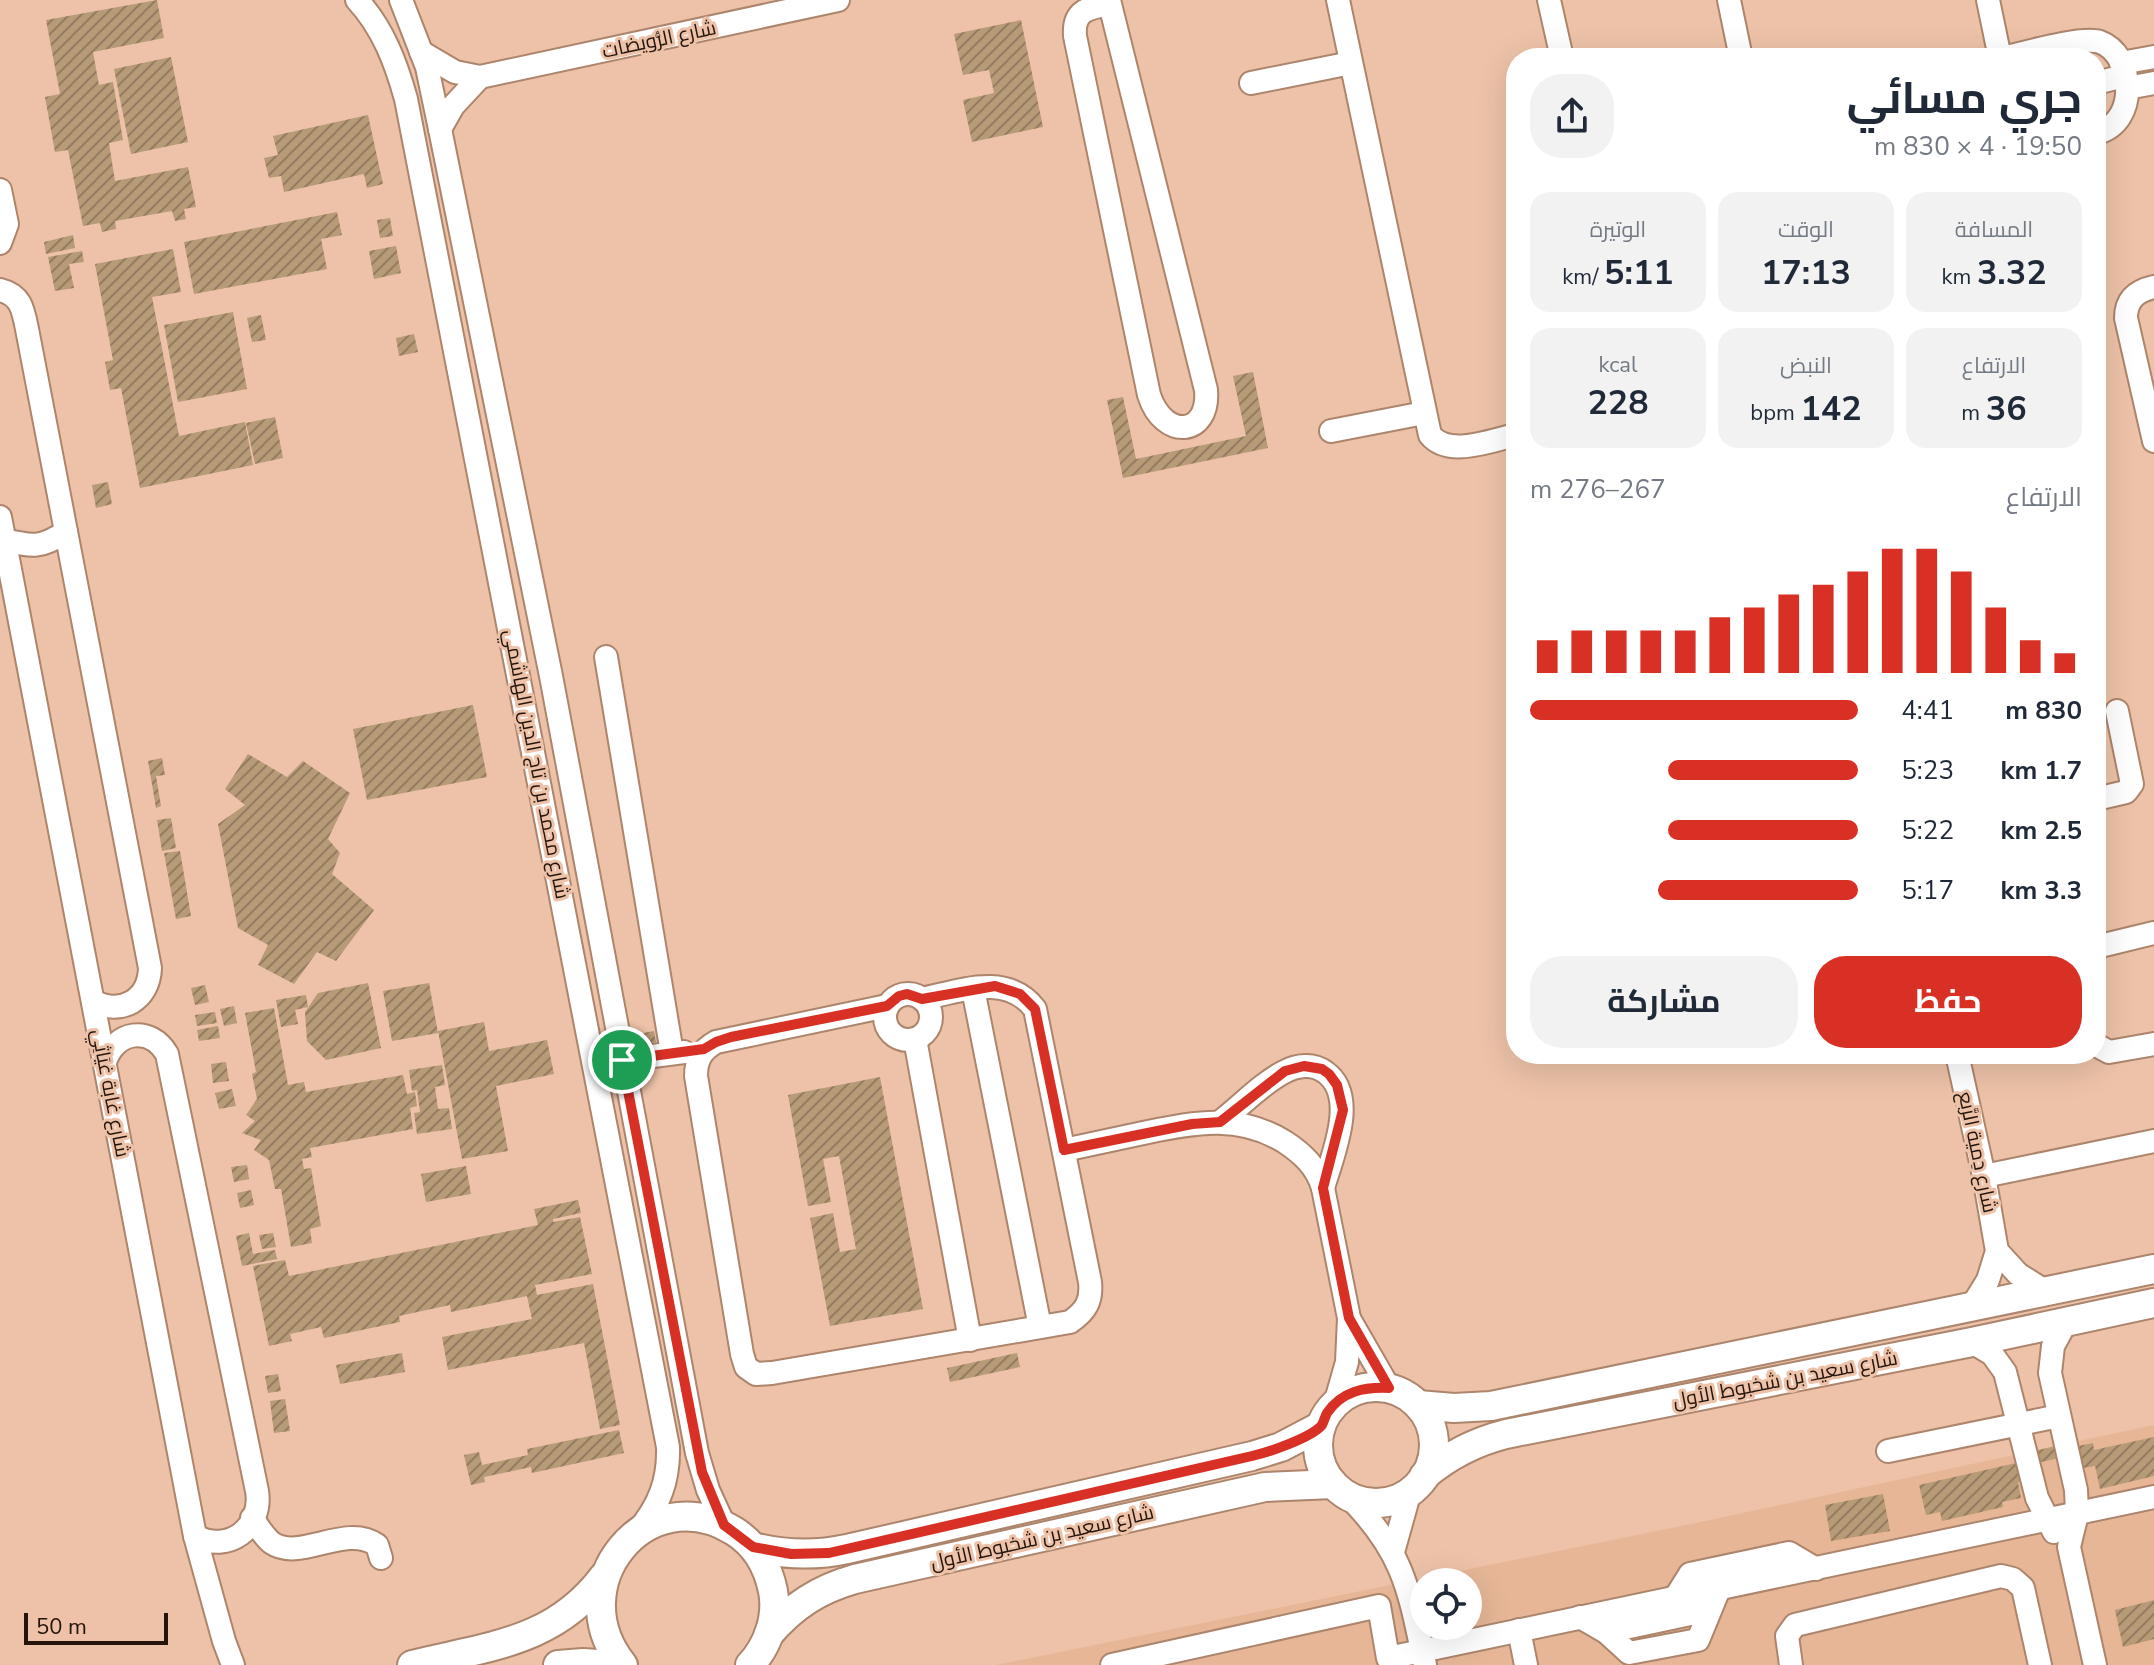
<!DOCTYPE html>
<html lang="ar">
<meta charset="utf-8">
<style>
:root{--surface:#fff;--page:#f2f2f3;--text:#1f2937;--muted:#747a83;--accent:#d93025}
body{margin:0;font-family:"Nunito Sans",Cairo,sans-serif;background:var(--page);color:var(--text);direction:rtl;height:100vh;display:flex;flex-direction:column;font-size:30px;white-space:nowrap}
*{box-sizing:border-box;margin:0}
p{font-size:26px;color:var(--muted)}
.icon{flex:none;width:44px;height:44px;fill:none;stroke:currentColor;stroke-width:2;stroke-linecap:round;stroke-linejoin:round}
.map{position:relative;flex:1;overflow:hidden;direction:ltr}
.drawer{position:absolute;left:1506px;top:48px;width:600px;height:1016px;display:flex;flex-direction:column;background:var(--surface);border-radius:32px;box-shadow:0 8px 32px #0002;direction:rtl}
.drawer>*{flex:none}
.fabs{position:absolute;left:1410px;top:1568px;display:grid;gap:16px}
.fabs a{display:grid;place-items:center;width:72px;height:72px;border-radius:50%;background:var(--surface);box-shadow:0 8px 32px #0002;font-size:40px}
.scale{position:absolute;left:24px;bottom:20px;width:144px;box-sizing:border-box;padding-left:8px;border:4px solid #24150c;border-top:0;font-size:22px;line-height:28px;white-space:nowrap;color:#24150c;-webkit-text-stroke:6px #edc2a8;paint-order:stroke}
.pin{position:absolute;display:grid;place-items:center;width:68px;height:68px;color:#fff;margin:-34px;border:4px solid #fff;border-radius:50%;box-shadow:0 2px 8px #0007}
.round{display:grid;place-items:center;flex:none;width:84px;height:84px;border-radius:32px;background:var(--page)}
.summary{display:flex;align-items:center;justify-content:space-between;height:136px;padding:0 24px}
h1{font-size:44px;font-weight:700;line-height:60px}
.figures{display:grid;grid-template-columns:repeat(3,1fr);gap:12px;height:136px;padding:8px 24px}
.figures div{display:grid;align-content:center;border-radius:20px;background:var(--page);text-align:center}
.figures b{font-size:34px;font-weight:700}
.figures small{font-size:22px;font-weight:400}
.figures p{font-size:22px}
.chart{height:224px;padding:16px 24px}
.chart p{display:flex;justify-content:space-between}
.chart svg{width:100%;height:144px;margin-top:8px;stroke:var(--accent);stroke-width:6}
.cta{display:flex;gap:16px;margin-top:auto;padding:16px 24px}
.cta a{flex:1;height:92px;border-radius:32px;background:var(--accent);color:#fff;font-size:32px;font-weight:700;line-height:92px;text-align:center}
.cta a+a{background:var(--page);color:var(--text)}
ul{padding:0 24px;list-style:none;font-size:26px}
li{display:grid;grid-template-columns:128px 96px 1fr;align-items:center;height:60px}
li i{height:20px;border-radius:10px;background:var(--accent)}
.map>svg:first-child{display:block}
.built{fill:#e6b697;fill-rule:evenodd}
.building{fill:url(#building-hatch)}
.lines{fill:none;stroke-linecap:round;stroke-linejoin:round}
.minor-casing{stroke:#ac856c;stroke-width:26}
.major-casing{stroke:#ac856c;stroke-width:32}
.minor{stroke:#fff;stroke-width:22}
.major{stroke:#fff;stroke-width:28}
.route-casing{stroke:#fff;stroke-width:16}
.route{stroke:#d93025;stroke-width:10}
.labels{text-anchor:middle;stroke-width:6;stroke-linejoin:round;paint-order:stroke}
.street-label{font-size:20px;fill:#24150c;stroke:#edc2a8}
</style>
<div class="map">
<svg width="2154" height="1665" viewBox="0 0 2154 1665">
<defs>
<pattern id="building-hatch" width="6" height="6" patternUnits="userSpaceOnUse" patternTransform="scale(2)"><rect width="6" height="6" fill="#b79a76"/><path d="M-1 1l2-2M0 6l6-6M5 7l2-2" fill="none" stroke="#957c5f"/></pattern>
</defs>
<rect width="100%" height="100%" fill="#edc2a8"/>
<!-- built -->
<path class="built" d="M2154,1425V1665H996L1696,1523ZM1424,1582H1468V1626H1424Z"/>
<!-- building -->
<g class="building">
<path d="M157,0L164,38L93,52L99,85L113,82L123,140L109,143L115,181L188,167L196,207L184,209L186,219L175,221L172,211L115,221L116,229L102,232L100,223L83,226L68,150L55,152L45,97L60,94L46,20Z"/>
<path d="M1021,20L1043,127L972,142L963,100L994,93L989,70L963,75L954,34Z"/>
<path d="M171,57L188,142L131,154L114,69Z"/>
<path d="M368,115L383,184L367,188L364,174L284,192L281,176L269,178L264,158L278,155L273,136Z"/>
<path d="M337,212L342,235L321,239L327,269L194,294L184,242Z"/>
<path d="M390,218L393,236L380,238L377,220Z"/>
<path d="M73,235L75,248L46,254L44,242Z"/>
<path d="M396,246L401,273L374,279L369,251Z"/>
<path d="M173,249L181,292L152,297L179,436L245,422L253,465L140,488L121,388L110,390L105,362L113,360L95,264Z"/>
<path d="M82,251L84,262L69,264L74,288L55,291L48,257Z"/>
<path d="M233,312L247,389L178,402L164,325Z"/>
<path d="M261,315L266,340L252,342L247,318Z"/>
<path d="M414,334L418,352L399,356L396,338Z"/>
<path d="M1253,372L1268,448L1123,478L1107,400L1123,397L1136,459L1246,436L1233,376Z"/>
<path d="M275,417L283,458L255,464L246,423Z"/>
<path d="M108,482L112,504L96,508L92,485Z"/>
<path d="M473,705L487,777L367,800L353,729Z"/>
<path d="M248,754L287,777L303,761L350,793L328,839L340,853L332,874L374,910L336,961L317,952L294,984L258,965L268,945L238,928L218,824L245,805L225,789Z"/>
<path d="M162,758L165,775L156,776L161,806L156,808L148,761Z"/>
<path d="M171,818L176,848L162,851L157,820Z"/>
<path d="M180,851L191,916L176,919L164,853Z"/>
<path d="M368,983L381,1048L326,1060L307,1041L305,1012L318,993Z"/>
<path d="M429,983L438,1033L392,1041L383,991Z"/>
<path d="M205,985L209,1002L195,1005L191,988Z"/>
<path d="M306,995L308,1007L295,1010L298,1024L281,1027L276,1000Z"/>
<path d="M234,1006L237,1023L224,1026L220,1009Z"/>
<path d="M274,1008L288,1085L304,1082L306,1092L403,1075L407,1094L415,1092L417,1106L410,1108L413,1129L310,1148L312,1157L302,1159L304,1169L311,1168L321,1226L310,1229L312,1243L291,1247L281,1189H275L269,1160L254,1150L261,1140L242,1133L255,1121L246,1115L257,1099L252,1074L256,1072L245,1013Z"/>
<path d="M215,1012L217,1023L197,1026L195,1015Z"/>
<path d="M484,1022L489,1051L547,1040L554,1074L496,1086L508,1151L462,1159L438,1031Z"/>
<path d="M218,1026L220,1038L199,1041L197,1030Z"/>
<path d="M654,1031L656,1042L641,1046L638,1034Z"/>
<path d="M226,1062L229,1081L213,1083L211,1064Z"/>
<path d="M442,1065L445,1085L435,1087L438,1109L449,1108L452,1129L417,1134L414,1113L420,1112L417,1090L412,1091L409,1070Z"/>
<path d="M880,1077L923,1309L830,1326L810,1218L833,1213L840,1252L856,1249L839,1156L823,1159L831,1202L808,1206L788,1095Z"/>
<path d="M232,1089L236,1106L219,1109L215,1093Z"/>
<path d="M247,1165L249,1179L234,1182L231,1167Z"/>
<path d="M466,1166L471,1194L426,1202L421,1174Z"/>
<path d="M251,1190L254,1205L240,1208L237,1193Z"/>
<path d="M578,1200L581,1213L553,1219V1222L580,1217L592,1274L535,1285L537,1295L593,1284L620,1425L600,1429L584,1343L448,1370L442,1337L532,1319L527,1296L451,1312L450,1305L399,1316L400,1322L324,1338L321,1327L290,1334L292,1341L269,1346L253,1266L285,1260L289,1276L538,1225L534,1209Z"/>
<path d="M249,1233L253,1254L275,1250L277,1259L242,1266L236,1236Z"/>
<path d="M273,1233L276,1247L262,1249L259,1235Z"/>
<path d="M402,1353L405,1372L340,1384L336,1365Z"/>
<path d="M1017,1353L1020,1367L950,1382L947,1368Z"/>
<path d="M278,1374L281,1391L268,1393L265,1376Z"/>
<path d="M285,1399L290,1431L274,1433L270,1401Z"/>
<path d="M619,1430L624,1453L532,1473L531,1467L484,1477L485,1482L471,1485L464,1455L479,1452L482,1465L528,1455L527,1449Z"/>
<path d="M2154,1437V1476L2100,1489L2095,1466L2083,1468L2078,1446L2093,1443L2094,1450Z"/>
<path d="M2056,1446L2059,1458L2037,1463L2034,1451Z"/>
<path d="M2025,1461L2029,1480L2018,1482L2021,1498L2002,1502L2003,1507L1942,1521L1940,1512L1926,1515L1919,1485Z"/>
<path d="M1883,1494L1890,1531L1831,1541L1825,1505Z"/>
<path d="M2154,1600V1639L2123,1647L2115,1610Z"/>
</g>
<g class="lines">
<!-- minor casing -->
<g class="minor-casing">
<g id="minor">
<path d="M357,0C383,28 396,63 406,99L668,1447C669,1481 659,1506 637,1532"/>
<path d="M401,0L427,67L440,129L551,676L697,1453L708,1490L724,1525"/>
<path d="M1109,0L1206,390C1210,436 1164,441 1149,395L1075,36C1073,10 1088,8 1110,4"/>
<path d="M1338,0L1430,435C1449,458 1491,440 1516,435"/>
<path d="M1549,0L1562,58"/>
<path d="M1729,0L1741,58"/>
<path d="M1988,0L2000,58"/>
<path d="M421,52L455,72L480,77L838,0"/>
<path d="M2003,58C2024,53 2083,36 2100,42C2134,54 2140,123 2096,133"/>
<path d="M2121,63L2154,57"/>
<path d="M1251,83L1351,63"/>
<path d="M2096,83L2124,76"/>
<path d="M2127,88L2154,83"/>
<path d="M440,129L453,106L480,77"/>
<path d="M0,190L7,224L0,243"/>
<path d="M2154,287C2136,291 2126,300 2126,318L2154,441"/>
<path d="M0,290C21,295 23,309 27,329L150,968C149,1000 121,1016 93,1001"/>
<path d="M1331,431L1424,413"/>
<path d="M0,517L195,1536L224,1641L233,1665"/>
<path d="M4,540C33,547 41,548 66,532"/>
<path d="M606,657L672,1053"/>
<path d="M2096,799L2126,792L2132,784L2117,711"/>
<path d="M2096,947L2154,933"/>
<path d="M973,989L1040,1327"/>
<circle cx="908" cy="1017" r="23"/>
<path d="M887,1006L716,1042C702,1050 696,1059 696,1076L742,1354L746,1367L756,1374L772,1373L1070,1322C1086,1311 1092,1301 1090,1282L1035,1009C1007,972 960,991 922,999"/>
<path d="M915,1039L970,1340"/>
<path d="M2096,1045L2109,1052L2154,1044"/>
<path d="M1957,1054L1984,1176L1997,1251L1988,1280L1972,1306"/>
<path d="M622,1060L684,1052"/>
<path d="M105,1062C115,1031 150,1025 167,1054L257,1491C263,1528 228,1554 195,1536"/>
<path d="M1220,1122C1241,1106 1261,1084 1284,1072C1297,1065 1313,1063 1325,1072C1359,1096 1332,1156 1323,1188"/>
<path d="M1064,1150C1092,1144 1120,1138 1148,1132C1197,1122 1240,1114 1285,1142C1303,1154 1317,1167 1323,1188L1349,1318L1347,1362L1335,1404"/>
<path d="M1984,1176L2154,1141"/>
<path d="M1997,1251L2018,1274L2045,1291"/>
<path d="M1351,1322L1389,1388"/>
<path d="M2066,1322L2053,1346L2050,1373L2076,1490L2077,1514L2069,1547L2095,1665"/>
<path d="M1972,1342L1992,1354L2005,1372L2037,1498L2054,1532"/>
<path d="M1888,1451L2059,1416"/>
<path d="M1347,1495C1404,1552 1409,1589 1425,1665"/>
<path d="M252,1518C258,1526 264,1537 272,1543C300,1562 345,1523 377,1545L381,1558"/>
<path d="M1393,1552L1410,1491"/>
<path d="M1675,1598L1690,1574L1789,1553L1816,1569"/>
<path d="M1580,1617L1606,1632L1629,1653L1698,1640L1719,1589"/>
<path d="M1519,1630L1526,1665"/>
<path d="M1606,1632L1709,1610"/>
<path d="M1112,1665L1379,1606L1388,1658L2154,1497"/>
<path d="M1791,1665L1787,1636L1795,1625L2001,1576L2013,1579L2023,1588L2040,1665"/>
</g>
</g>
<!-- major casing -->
<g class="major-casing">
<g id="major">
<circle cx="1376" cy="1445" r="58"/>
<path d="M1418,1405L1454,1408L1491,1406L2154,1269"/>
<path d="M1424,1476C1449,1455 1474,1442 1506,1434L1972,1342L2154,1303"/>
<path d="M753,1547C785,1555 815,1556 847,1549L1252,1456L1281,1447L1321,1426"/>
<path d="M769,1634C793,1606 819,1589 855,1579L1265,1487L1333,1484"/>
<path d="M412,1665C488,1646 554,1643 604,1576"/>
<path d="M558,1665L583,1663L612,1665"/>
<path d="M623,1665C559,1586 646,1477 734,1531C755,1544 768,1566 773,1591C778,1617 768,1646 750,1665"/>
</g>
</g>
<!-- minor -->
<use href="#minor" class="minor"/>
<!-- major -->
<use href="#major" class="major"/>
</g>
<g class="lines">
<!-- route casing -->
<g class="route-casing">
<path id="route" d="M995,986L1020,994L1035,1009L1064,1150L1192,1124L1220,1122L1285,1071L1304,1066L1322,1069L1329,1074L1337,1085L1343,1110L1323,1188L1349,1318L1389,1388C1364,1387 1342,1391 1327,1413C1325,1417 1324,1421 1322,1425C1311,1438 1269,1452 1252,1456L829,1553L791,1554L753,1547L724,1525L702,1472L622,1060L704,1049L716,1042L731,1037L887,1006L899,996L907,994L922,999Z"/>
</g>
<!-- route -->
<use href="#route" class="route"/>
</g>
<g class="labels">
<!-- street labels -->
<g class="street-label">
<text transform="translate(659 39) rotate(-12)" y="7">شارع الرُّويضات</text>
<text transform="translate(537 764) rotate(79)" y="7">شارع محمد بن تاج الدين الهاشمي</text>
<text transform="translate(111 1093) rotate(79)" y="7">شارع غابة غيَاثِي</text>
<text transform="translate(1978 1152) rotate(78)" y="7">شارع دِمية الرَّبع</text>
<text transform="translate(1785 1379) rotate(-11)" y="7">شارع سعيد بن شخبوط الأول</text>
<text transform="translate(1042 1537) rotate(-13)" y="7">شارع سعيد بن شخبوط الأول</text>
</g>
</g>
</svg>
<div class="fabs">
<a><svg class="icon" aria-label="locate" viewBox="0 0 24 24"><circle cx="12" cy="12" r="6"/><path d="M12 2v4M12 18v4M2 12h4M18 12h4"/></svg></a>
</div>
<div class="scale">50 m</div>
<div class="pin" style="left:622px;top:1060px;background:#1e9e55"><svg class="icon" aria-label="arrive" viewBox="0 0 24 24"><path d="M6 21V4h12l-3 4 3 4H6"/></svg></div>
<section class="drawer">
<div class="summary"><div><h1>جري مسائي</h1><p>19:50 · 4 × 830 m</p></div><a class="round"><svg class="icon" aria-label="share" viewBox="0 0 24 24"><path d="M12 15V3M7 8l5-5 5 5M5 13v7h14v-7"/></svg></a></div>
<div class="figures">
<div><p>المسافة</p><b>3.32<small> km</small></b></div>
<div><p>الوقت</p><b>17:13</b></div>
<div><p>الوتيرة</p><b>5:11<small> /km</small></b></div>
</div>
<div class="figures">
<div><p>الارتفاع</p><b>36<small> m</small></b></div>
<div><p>النبض</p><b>142<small> bpm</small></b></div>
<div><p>kcal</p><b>228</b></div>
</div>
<div class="chart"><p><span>الارتفاع</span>267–276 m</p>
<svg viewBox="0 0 160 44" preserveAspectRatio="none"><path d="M5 44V34M15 44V31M25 44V31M35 44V31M45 44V31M55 44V27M65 44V24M75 44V20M85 44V17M95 44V13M105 44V6M115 44V6M125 44V13M135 44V24M145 44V34M155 44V38"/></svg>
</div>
<ul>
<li><b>830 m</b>4:41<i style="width:100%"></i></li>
<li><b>1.7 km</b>5:23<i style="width:58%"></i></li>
<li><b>2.5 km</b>5:22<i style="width:58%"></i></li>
<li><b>3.3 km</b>5:17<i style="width:61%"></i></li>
</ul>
<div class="cta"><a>حفظ</a><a>مشاركة</a></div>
</section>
</div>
